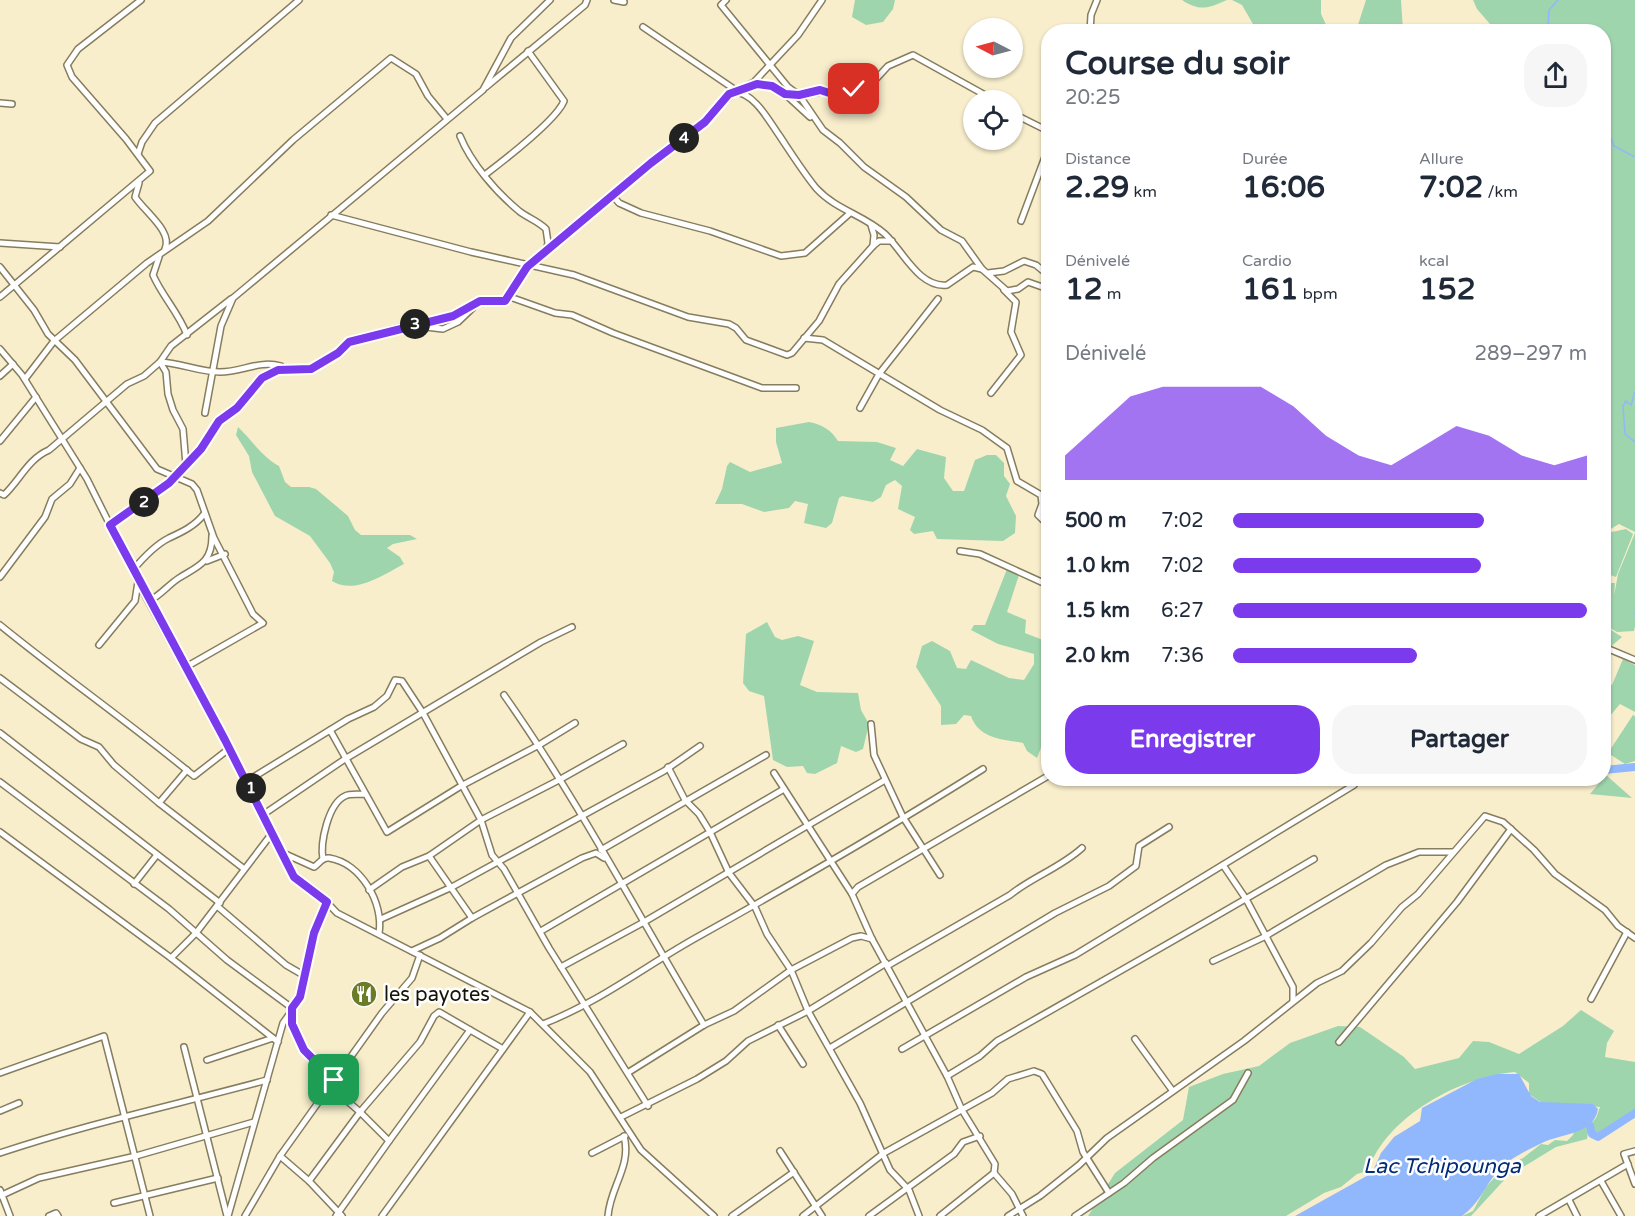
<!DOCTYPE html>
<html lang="fr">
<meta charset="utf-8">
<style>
:root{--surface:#fff;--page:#f6f6f7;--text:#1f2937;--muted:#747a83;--accent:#7c3aed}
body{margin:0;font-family:"Varela Round",sans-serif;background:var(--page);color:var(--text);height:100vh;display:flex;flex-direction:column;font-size:22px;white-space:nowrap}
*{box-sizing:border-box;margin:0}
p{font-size:20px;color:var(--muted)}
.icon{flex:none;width:33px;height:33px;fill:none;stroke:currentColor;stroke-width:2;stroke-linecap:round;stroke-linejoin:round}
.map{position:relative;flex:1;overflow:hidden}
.side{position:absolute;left:1041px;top:24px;width:570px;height:762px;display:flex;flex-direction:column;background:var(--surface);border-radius:24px;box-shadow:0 2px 4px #0004}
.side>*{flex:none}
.needle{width:39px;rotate:276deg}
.controls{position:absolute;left:963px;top:18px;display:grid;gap:12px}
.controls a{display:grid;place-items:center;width:60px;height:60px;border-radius:50%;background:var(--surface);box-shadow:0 2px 4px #0004;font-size:30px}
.pin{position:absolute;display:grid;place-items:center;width:51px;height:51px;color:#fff;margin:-26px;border-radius:12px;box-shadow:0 3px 9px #0006}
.km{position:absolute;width:30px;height:30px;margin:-15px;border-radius:50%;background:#222;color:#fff;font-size:16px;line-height:30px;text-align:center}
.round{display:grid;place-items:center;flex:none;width:63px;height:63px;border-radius:24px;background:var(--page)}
.head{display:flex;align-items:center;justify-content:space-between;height:102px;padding:0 24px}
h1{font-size:33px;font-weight:800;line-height:45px}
.figures{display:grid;grid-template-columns:repeat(3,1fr);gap:9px;height:102px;padding:6px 24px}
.figures div{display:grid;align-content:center}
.figures b{font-size:30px;font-weight:800}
.figures small{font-size:16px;font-weight:400}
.figures p{font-size:16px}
.chart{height:168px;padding:12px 24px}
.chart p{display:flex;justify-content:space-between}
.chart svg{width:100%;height:108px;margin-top:6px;fill:var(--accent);opacity:.7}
.cta{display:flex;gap:12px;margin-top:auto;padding:12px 24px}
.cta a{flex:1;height:69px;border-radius:24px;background:var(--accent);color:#fff;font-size:24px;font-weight:800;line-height:69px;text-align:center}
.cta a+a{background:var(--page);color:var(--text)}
ul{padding:0 24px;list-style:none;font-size:20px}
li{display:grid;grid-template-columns:96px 72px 1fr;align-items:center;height:45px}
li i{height:15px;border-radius:8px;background:var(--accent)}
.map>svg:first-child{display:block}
.green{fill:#9fd5ad}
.water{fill:#91b8fc}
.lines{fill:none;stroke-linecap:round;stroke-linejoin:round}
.stream{stroke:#91b8fc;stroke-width:1.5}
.river{stroke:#91b8fc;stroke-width:8}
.minor-casing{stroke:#867d5e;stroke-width:8}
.minor{stroke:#fff;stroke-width:5}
.route-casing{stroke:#fff;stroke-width:12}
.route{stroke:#7c3aed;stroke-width:8}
.labels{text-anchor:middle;stroke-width:5;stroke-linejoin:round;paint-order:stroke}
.poi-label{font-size:20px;fill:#161307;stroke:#fff;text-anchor:start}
.water-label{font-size:21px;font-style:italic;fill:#022c77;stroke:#fff}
</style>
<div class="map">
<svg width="1635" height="1216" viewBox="0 0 1635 1216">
<rect width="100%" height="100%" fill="#f8eecc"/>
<!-- green -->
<g class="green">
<path d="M855,0H895L893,9L883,22L866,25L852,17Z"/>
<path d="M1182,0H1227C1209,8 1200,12 1182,0Z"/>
<path d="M1232,0H1321V14L1329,31H1257L1242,5Z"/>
<path d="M1366,0H1401L1403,31H1347L1357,28Z"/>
<path d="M1473,0H1635V532L1619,524L1604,533V32L1496,31L1477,9Z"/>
<path d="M809,422C822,424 832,431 838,441L877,442L896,448L890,460L903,466L917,449L946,457L944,478L953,491H964L975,460L987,455H996L1004,463V476L1010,484L1006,496L1016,516L1015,533L1003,541L937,539L933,531L914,534L910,530L915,517L898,509L902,486L895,480L886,485L881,497L873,502L842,496L839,498L832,523L826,528L804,523L808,504L795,501L789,508L764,512L742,504H715L722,489L727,466L730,462L750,472L782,463L776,442V428Z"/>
<path d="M238,427C252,440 262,457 279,466L285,482L291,487H309L316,489L348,516L355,530L361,535H410L417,539L393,544L387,548L400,557L404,564C383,575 355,595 332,581L334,572L330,563L310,536L275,516L252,472L249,456L236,435Z"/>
<path d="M1626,529L1633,534L1616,577L1607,574L1611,549L1607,533Z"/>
<path d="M1635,533V626L1634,631L1617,632L1610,628L1609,622L1608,628L1622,637L1608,649L1604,645V583H1615L1614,596L1618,574Z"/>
<path d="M1007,569L1019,575L1007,612L1026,620L1025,633L1048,642V738L1044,740L1037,758L1027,751L1023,743C1002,739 979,739 971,716L964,715L956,724L941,725V706L916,667L922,646L932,641L950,651L957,668L966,669L971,660L1009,678L1024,680L1034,664V654L998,644L971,630L974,625H985Z"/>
<path d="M767,622L775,637L782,640L798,636L814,641L800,685L817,692L858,693L861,710L869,724L863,749L856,752L841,746L837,763L815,774L807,773L803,766L787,767L773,760L764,696L749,691L743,683L746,634Z"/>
<path d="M1623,659L1635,665V712L1620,704L1604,723V680L1612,685Z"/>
<path d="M1633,715L1635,716V761L1625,764L1608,753Z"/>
<path d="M1606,775L1632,798L1590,794Z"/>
<path d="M1581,1010L1614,1031L1607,1043L1605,1057L1635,1062V1116L1602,1133L1588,1132L1587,1139L1556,1147L1507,1177L1471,1216H1462L1473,1211L1486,1187L1503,1168L1523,1158L1541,1144L1548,1145L1555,1140L1567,1141L1573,1135L1576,1125H1586L1587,1128L1596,1118L1600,1107L1542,1103L1529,1094V1083L1515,1072C1462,1076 1386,1116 1368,1171L1357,1174L1341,1187L1324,1193L1286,1216H1088L1115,1173L1183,1120L1189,1087L1223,1074L1259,1066L1290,1043L1338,1026L1360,1027L1404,1057L1415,1069L1459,1058L1473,1041L1489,1042L1519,1054L1563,1026Z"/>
</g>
<!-- water -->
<path class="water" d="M1497,1074H1519L1531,1096L1540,1102L1593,1104L1598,1109C1594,1135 1561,1133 1542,1143C1528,1150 1506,1160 1496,1173C1484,1188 1479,1204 1462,1216H1295L1372,1173L1381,1153L1394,1137L1420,1121L1422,1108L1477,1079Z"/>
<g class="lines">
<!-- stream -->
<g class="stream">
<path d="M1552,32L1548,27L1549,10L1558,0"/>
<path d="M1604,122L1614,146L1635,157"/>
<path d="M1635,392L1631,405L1626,401L1623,406L1625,434L1635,442"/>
<path d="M1635,613V614"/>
</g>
<!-- river -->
<g class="river">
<path d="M1604,770L1635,767"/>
<path d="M1548,778H1556"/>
<path d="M1590,1126L1592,1134L1598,1137L1635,1113"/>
</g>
<!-- minor casing -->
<g class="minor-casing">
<g id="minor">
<path d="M614,0L624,2"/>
<path d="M726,0L721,5L788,87L799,95L823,130L840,143L864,167L906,197L941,230L962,241L982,269"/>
<path d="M643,27L737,91L754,82L798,35L822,0"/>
<path d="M1090,32L1091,15L1097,0"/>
<path d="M1477,32L1485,29"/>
<path d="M749,85L772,86L785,94L799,95L828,91L842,97L861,83L876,79L888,66L913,55L994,100"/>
<path d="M486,87L585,5L587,0"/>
<path d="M785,94L810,117"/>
<path d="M0,103L12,104"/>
<path d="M1012,113L1048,131"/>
<path d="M460,136C471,163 496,192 519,211C528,218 538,221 546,229L548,243L546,251"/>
<path d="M138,154L142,142L155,123L299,0"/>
<path d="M486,174C503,161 557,119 564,101L528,51"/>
<path d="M139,183L135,197C146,213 173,232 165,249"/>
<path d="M613,196L619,203L641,213L710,231L781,256L805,253L849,214"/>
<path d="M331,215L471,252L574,275L688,317L729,324L736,328L746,340L787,355L792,353L819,321L839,284L873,246L879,241H892"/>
<path d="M1021,221L1048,149"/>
<path d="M871,225L874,235L873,246"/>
<path d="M0,243L60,247"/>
<path d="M159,257L153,275C162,296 179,313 187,335"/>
<path d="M0,267L34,310L48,334L75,360L157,469L192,484L197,490L214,538L253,614L263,623L186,667"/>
<path d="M988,273L1004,271L1024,261L1036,265L1048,275"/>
<path d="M0,297L150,171L126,139L72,77L67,65L78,49L141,0"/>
<path d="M510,297L555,313L572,315L613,333L762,388H796"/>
<path d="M415,324L440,320L471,307"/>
<path d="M804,338L823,340L940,410L982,430L1007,448L1017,481L1041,495L1042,504L1038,515L1048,525"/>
<path d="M0,349L22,375L87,479L146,597L247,781L294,877L318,893L337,913L530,1012L590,1072L641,1150L714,1216"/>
<path d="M0,376L13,364"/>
<path d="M25,379L54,341L147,263L208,221L293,140L391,58L416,74L428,96L447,119"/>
<path d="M991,393L1021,355L1011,332L1016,302L1004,290"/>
<path d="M860,408L879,374L938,299"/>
<path d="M205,413L221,326L233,298L483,90L511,38L550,0"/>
<path d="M0,441L36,397"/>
<path d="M186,465L183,429L173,410L168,394L166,372L160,362C181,363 199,372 220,372C242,372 259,360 281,366L283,370"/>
<path d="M0,493L4,495C20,480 28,459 49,450L127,384L144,376L160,362L171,346L231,299"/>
<path d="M110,525L169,483L201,449L219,421L237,408L262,378L278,370L311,369L332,357L349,342L408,325L443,329L458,322L480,301H505L527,267L651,163L705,122L734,92C754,92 769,121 779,135C791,153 803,172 816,188C836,210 864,215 885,234C903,251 919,288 947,285L973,267L982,269L1007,291L1018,289L1028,282L1048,289"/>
<path d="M960,551L980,554L1048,585"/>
<path d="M207,561L225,554"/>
<path d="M133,570C143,558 155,545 169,538C182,532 195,526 204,514"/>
<path d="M0,577L45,517L52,499L70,484L80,468"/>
<path d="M149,601C161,595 168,585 179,578C198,566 212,563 212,536"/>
<path d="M0,625C64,677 131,724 194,776L230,748"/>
<path d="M99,645L135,601L138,582"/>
<path d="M1604,647L1635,660"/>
<path d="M0,678L81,739L99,747L114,765L159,803L243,868"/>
<path d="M504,695C578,800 638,915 704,1025"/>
<path d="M871,724L874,755L903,817L940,875"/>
<path d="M330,730L387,832L461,786L539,745L575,723"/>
<path d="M0,733L220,903"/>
<path d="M668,767L685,800L699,814L710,832L729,873L755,907L767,934L791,970L808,1011L860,1103L890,1170L909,1190L919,1216"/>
<path d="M774,773L852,894L872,939L947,1076L962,1110L995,1164L994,1173L940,1216"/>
<path d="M247,781L348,719L374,707L387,696L395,680L402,681L423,713L481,820L492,855L504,869L549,948L648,1106"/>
<path d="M0,782L169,909L227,960L292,1008L293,1030L305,1050"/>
<path d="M159,803L187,770"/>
<path d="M264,814L345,759L541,642L572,627"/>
<path d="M0,832L171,958L278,1042"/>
<path d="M601,850L766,755"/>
<path d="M283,853L314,867C319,864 322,857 329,858C361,863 384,903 379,933"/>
<path d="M429,856L472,918"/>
<path d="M323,859C320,843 328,804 345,796C351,793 359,795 365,794"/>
<path d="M1223,865L1246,899L1293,987V1001"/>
<path d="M134,884L156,856"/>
<path d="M369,890L402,867L429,856L481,820L559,780L623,744"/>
<path d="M852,894L858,887L1048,776"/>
<path d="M217,906L286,965L305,976"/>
<path d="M381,919L452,887L664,771L700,746"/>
<path d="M541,931L784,789"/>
<path d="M412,951L440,938L472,918L582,858L596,853L604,858"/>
<path d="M420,955L412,978L382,1013L330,1086L360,1112L420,1042L434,1016L439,1012L503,1049"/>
<path d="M171,958L196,933L273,832"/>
<path d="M1213,961L1264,937L1386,865L1419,852H1453"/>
<path d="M887,966L1010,895C1032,877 1060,868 1082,848"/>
<path d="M561,967L644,922L885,780"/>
<path d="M1591,999L1627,932"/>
<path d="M543,1024C600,1002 648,964 701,935C796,882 891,827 983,769"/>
<path d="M778,1025L803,1064"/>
<path d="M1135,1039L1172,1090"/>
<path d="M1339,1042L1457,902L1511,829"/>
<path d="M184,1047L227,1216"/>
<path d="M830,1048L1055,913L1109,886L1136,866L1139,846L1169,827"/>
<path d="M304,1049L334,1080"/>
<path d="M902,1049L1026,977L1075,955L1354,785"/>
<path d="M207,1060L273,1038"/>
<path d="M629,1072L704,1025L734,1011L791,970L852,938L861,936L872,939"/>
<path d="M0,1073L104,1036L150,1216"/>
<path d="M947,1076L980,1056L997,1041C1104,980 1209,921 1314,859"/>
<path d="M0,1111L19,1103"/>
<path d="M621,1117L697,1079L726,1061L748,1041L808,1011L886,963"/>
<path d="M780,1151L822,1216"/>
<path d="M1635,1151L1624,1154L1635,1184"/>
<path d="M0,1153C86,1124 179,1104 267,1080"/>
<path d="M592,1153L625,1136"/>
<path d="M280,1156L309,1181L342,1216"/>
<path d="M994,1173L1012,1194L1023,1216"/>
<path d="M309,1181L360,1112L389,1141L470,1030"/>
<path d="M1601,1181L1621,1216"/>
<path d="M0,1190L10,1216"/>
<path d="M0,1196L39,1178L136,1156L254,1122"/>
<path d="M1569,1200L1577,1216"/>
<path d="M114,1203L218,1178"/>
<path d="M49,1216L56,1213L58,1216"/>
<path d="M228,1216L283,1023L298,1002L314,933L327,902"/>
<path d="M245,1216L280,1156L330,1086"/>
<path d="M336,1216L389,1141"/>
<path d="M382,1216L530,1012"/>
<path d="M608,1216C610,1187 632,1166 624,1136"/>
<path d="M732,1216L794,1172"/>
<path d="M803,1216L884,1153L992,1093L1008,1079L1034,1071L1042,1074L1077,1131L1083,1152L1109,1193"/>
<path d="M869,1216L954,1154L963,1142L980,1136"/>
<path d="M1008,1216L1040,1196L1079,1165L1107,1138L1244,1041L1317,983L1342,971L1371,943L1402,907L1418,894L1485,816L1503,822L1534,850L1555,874L1605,910L1618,926L1635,938"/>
<path d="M1075,1216L1124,1183L1153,1158L1233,1100L1248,1073"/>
<path d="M1539,1216L1628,1164"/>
</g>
</g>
<!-- minor -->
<use href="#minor" class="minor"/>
</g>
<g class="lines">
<!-- route casing -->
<g class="route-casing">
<path id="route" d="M334,1080L304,1050L292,1024V1008L300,997L314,933L327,902L294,877L225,740L110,525L169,483L201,449L219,421L237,408L262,378L278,370L311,369L338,353L349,342L453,316L480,301H505L527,267L651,163L705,122L729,94L757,84L772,86L785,94L799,95L820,90L842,97L854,89"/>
</g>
<!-- route -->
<use href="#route" class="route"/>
</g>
<!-- icons -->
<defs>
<g id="restaurant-disc" transform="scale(1.35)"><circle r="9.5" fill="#6c7b28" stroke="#fff"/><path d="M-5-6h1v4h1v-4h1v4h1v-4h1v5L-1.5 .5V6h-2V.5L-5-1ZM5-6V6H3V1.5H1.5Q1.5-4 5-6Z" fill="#fff"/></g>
</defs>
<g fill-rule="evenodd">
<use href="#restaurant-disc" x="364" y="994"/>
</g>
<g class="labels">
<!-- poi labels -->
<g class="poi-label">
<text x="384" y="1001">les payotes</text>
</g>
<!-- water labels -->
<g class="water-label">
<text x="1442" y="1173">Lac Tchipounga</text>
</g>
</g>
</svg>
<div class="controls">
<a><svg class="needle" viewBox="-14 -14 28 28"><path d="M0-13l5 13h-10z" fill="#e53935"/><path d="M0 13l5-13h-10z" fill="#747a83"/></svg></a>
<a><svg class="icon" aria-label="locate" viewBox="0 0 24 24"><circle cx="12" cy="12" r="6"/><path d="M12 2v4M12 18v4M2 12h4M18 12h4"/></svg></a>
</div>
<div class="pin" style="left:334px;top:1080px;background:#1e9e55"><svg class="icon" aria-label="arrive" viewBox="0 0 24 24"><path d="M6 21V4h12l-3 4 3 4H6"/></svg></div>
<div class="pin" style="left:854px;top:89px;background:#d93025"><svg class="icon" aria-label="check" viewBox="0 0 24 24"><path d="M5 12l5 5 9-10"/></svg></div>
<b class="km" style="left:251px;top:788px">1</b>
<b class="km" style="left:144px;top:502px">2</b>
<b class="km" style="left:415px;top:324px">3</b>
<b class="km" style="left:684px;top:138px">4</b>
<section class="side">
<div class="head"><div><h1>Course du soir</h1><p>20:25</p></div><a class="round"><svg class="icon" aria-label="share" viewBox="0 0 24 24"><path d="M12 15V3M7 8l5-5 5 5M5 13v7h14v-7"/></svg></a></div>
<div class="figures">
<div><p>Distance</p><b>2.29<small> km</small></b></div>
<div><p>Durée</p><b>16:06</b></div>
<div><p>Allure</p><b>7:02<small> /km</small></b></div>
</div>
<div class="figures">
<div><p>Dénivelé</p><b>12<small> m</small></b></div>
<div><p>Cardio</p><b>161<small> bpm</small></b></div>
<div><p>kcal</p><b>152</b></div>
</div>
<div class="chart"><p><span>Dénivelé</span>289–297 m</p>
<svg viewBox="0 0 160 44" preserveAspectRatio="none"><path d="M0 44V34L10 22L20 10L30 6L40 6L50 6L60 6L70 14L80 26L90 34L100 38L110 30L120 22L130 26L140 34L150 38L160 34V44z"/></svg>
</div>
<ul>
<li><b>500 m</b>7:02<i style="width:71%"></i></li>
<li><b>1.0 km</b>7:02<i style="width:70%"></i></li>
<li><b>1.5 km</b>6:27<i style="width:100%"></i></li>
<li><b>2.0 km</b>7:36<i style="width:52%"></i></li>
</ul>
<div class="cta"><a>Enregistrer</a><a>Partager</a></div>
</section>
</div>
